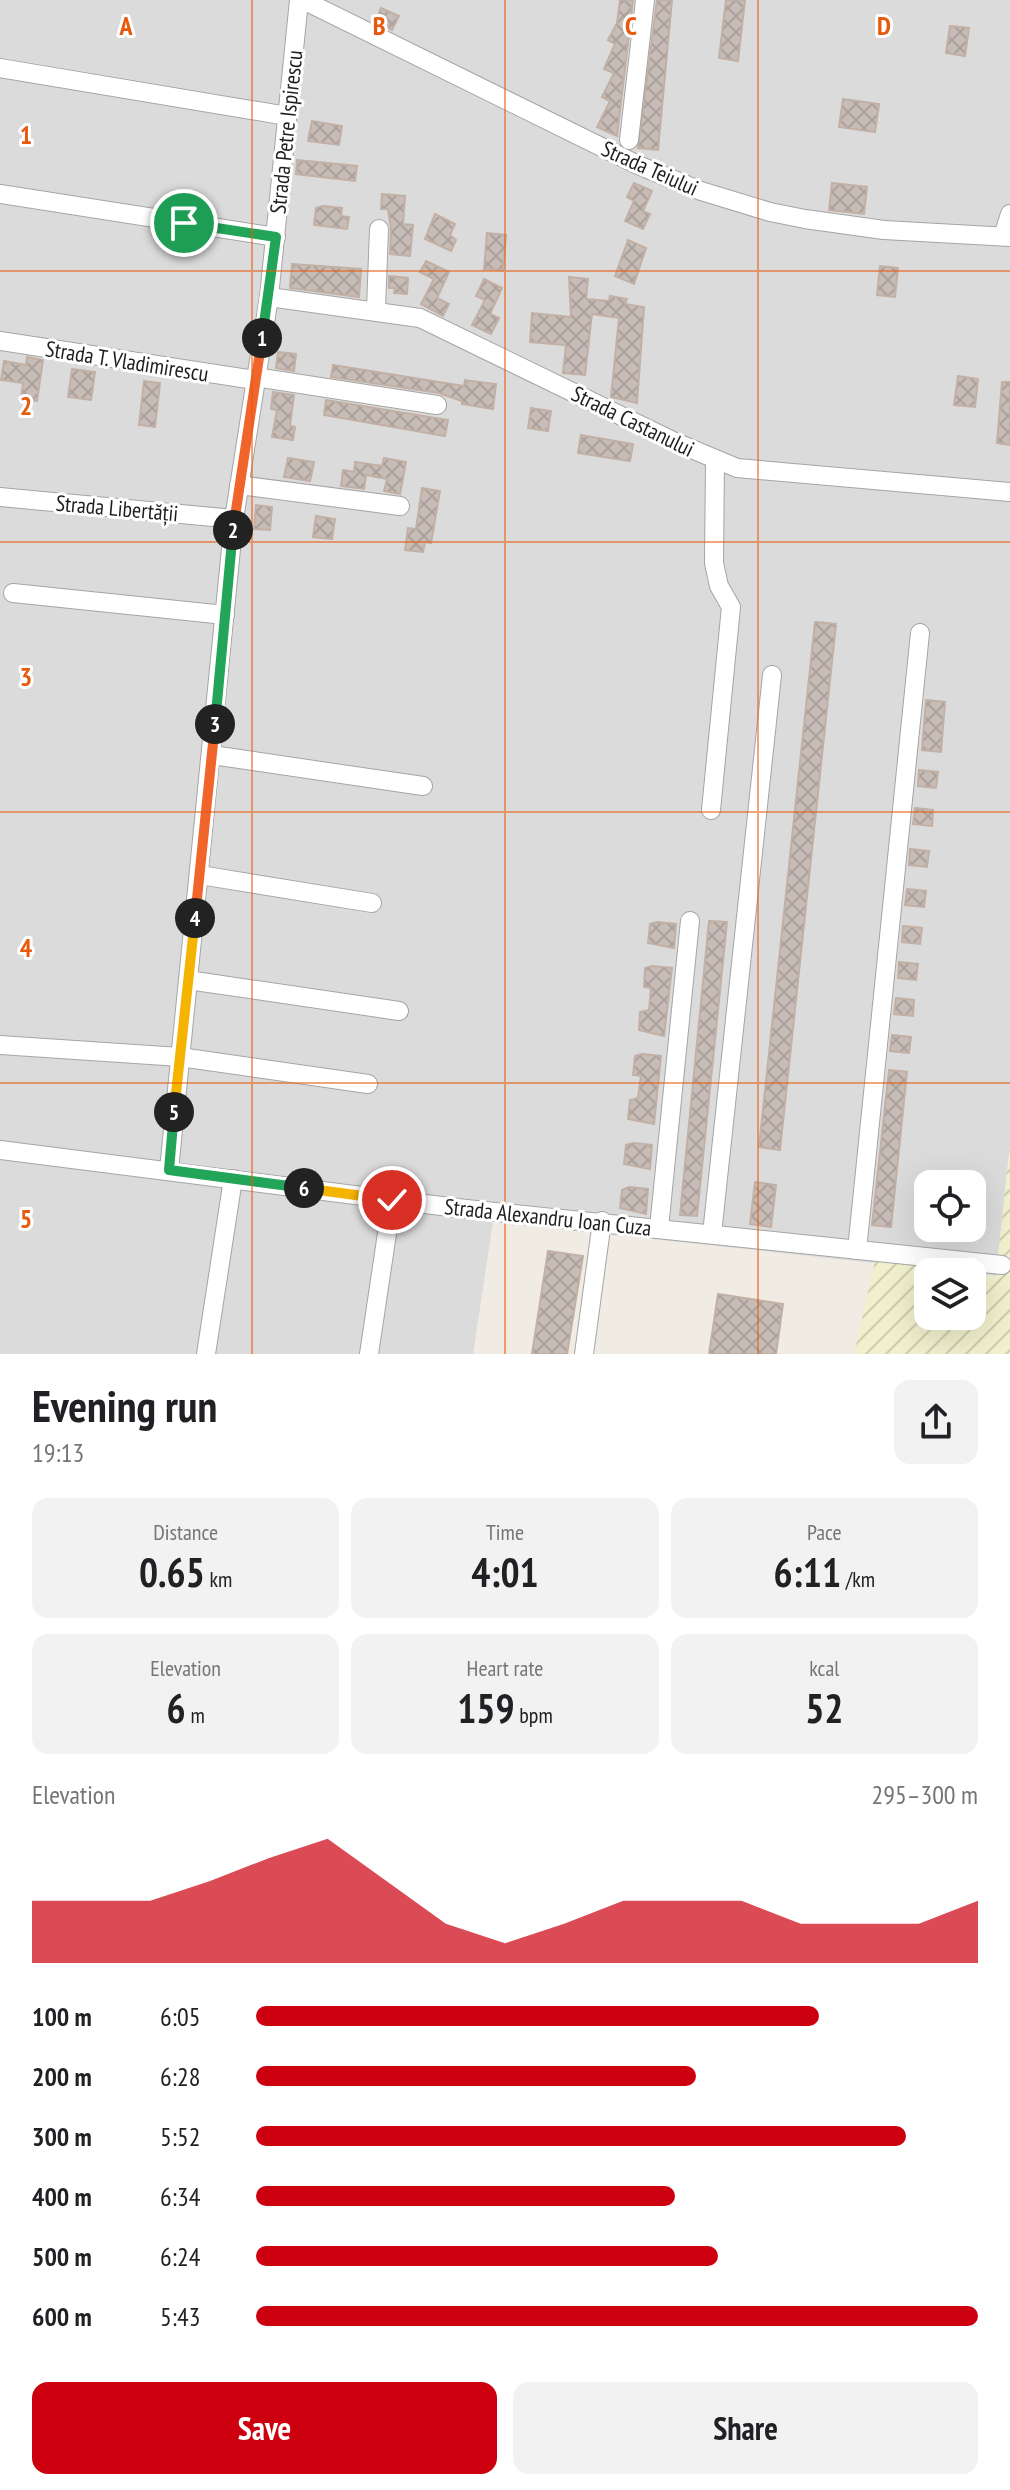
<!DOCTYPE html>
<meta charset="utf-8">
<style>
:root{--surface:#fff;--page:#f2f2f2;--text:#202124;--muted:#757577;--accent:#cc000e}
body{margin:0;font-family:"PT Sans Narrow",sans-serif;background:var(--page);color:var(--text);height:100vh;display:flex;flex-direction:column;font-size:30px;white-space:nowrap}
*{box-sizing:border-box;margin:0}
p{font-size:26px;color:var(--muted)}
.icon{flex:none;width:44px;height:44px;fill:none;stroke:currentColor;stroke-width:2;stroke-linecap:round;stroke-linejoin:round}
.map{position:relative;height:1354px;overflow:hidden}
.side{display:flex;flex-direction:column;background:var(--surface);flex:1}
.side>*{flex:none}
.controls{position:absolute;left:914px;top:1170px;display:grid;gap:16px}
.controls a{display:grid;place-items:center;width:72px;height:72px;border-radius:16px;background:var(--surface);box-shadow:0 8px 32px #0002;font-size:40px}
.pin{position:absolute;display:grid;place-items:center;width:68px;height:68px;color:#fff;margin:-34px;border:4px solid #fff;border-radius:50%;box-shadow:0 2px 8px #0007}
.km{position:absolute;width:40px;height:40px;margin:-20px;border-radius:50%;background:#222;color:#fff;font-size:22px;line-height:40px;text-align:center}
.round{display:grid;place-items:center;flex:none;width:84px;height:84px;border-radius:16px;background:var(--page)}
.headline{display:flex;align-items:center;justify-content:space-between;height:136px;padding:0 32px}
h1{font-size:44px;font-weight:600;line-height:60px}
.stats{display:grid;grid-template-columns:repeat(3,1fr);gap:12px;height:136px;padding:8px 32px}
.stats div{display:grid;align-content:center;border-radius:16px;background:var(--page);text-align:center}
.stats b{font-size:40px;font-weight:600}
.stats small{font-size:22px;font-weight:400}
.stats p{font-size:22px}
.chart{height:224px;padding:16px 32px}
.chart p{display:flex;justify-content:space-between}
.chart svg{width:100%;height:144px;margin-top:8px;fill:var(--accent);opacity:.7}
.cta{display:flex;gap:16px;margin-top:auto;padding:16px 32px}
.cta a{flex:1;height:92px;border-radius:16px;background:var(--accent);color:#fff;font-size:32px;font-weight:600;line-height:92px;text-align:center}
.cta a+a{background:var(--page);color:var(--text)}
ul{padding:0 32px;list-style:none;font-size:26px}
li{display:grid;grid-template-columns:128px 96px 1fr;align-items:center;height:60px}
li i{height:20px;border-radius:10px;background:var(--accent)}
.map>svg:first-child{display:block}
.residential{fill:#dcdbdb;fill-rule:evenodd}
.farmland{fill:url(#farmland-furrows)}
.building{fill:url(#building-cross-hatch);stroke:#c2b0a5;stroke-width:2}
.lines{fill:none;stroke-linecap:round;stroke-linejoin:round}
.minor-casing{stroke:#a5a5a5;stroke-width:20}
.minor{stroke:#fff;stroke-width:18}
.split-1-casing{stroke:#fff;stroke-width:16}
.split-2-casing{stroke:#fff;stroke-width:16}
.split-3-casing{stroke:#fff;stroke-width:16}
.split-4-casing{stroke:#fff;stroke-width:16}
.split-5-casing{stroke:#fff;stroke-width:16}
.split-6-casing{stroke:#fff;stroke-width:16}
.split-7-casing{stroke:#fff;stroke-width:16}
.split-1{stroke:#22a559;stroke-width:10}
.split-2{stroke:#f0652b;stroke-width:10}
.split-3{stroke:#22a559;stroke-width:10}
.split-4{stroke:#f0652b;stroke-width:10}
.split-5{stroke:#f5b400;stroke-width:10}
.split-6{stroke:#22a559;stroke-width:10}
.split-7{stroke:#f5b400;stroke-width:10}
.grid{fill:none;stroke:#e8590c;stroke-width:2;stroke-opacity:0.55}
.labels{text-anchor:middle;stroke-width:6;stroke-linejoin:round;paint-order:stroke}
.street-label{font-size:22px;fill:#1e1e1e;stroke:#fff}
.grid-label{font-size:26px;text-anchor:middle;font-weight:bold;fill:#e8590c;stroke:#fff;stroke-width:6;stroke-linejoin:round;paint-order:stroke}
</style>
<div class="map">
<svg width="1010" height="1354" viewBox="0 0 1010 1354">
<defs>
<pattern id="farmland-furrows" width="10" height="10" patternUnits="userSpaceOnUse" patternTransform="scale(2)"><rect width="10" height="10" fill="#f0f0cd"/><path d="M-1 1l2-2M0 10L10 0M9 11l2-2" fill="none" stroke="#cdcdb0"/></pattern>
<pattern id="building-cross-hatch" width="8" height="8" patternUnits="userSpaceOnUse" patternTransform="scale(2)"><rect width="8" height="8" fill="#c8bcb6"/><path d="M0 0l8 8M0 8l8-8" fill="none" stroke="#aba19c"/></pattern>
</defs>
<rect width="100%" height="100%" fill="#f0ebe3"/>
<!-- residential -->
<path class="residential" d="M0,0H1010V1145L996,1276L493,1222L473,1354H0ZM928,1184H972V1228H928Z"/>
<!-- farmland -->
<path class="farmland" d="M1010,1145V1354H854L875,1261L962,1272H928V1316H972V1273L996,1276Z"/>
<!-- building -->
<g class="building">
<path d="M620,0H633L617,136L597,127L610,101L602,97L614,73L604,69L615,44L608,40L617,23Z"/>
<path d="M657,0H672L658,150L638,148Z"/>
<path d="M726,0H745L738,61L719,58Z"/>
<path d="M381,8L399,16L392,30L375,22Z"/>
<path d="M950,26L969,28L965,56L946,53Z"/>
<path d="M843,99L879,104L875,132L839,127Z"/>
<path d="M312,121L342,126L339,145L308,141Z"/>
<path d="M297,160L357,166L355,181L296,174Z"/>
<path d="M634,183L652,191L643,211L650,214L643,229L625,221L634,201L627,197Z"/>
<path d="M832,183L867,187L864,214L829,210Z"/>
<path d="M382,194L405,196L403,224L413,225L410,256L390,254L391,229L388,209H381Z"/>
<path d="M323,206L342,208L341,216L349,217L347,229L314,225L316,208Z"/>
<path d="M435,214L455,224L450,235L456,240L451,251L425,239Z"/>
<path d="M487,233L506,235L503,270L484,269Z"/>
<path d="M628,240L646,248L634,284L615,276Z"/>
<path d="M426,261L449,272L437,298L449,304L443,316L421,304L434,279L420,272Z"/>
<path d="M292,264L361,269L359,297L290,288Z"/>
<path d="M880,266L898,268L895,297L877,295Z"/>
<path d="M389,276L408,278L407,294L394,293L395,288H389Z"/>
<path d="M569,277L588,279L586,299L609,301L610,296L627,299L625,304L644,307L637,403L611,397L619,318L592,314L585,375L563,373L566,345L530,342L532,313L571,317Z"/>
<path d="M484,279L502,288L490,314L499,318L491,334L472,325L485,300L476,296Z"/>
<path d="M278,352L296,354L294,371L276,368Z"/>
<path d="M27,357L43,360L37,401L21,398L23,383L1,380L4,361L26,365Z"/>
<path d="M333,365L464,386L465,380L496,384L493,409L462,404V401L439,393L331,377Z"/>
<path d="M72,369L95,372L91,400L68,397Z"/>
<path d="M958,376L978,379L975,407L954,405Z"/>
<path d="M144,381L160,383L155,427L139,425Z"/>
<path d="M1002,382H1010V445L997,443Z"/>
<path d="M273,392L294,395L290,426L295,427L293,440L272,437L277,410L271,409Z"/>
<path d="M326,400L448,420L445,436L324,415Z"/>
<path d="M531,408L551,411L548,431L528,428Z"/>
<path d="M581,435L633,444L630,461L578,453Z"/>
<path d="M288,458L314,462L310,481L284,477Z"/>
<path d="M384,458L406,462L400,494L384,491L387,479L366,475L364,489L341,486L343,470L354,472L355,462L382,466Z"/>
<path d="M422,488L440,491L431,543L425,542L423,552L405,550L408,528L416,529Z"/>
<path d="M256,505L272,507L270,530L254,529Z"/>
<path d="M316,516L335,519L332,539L313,537Z"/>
<path d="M815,622L836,624L780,1150L759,1147Z"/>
<path d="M926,700L945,702L941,752L922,750Z"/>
<path d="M919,770L938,772L936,788L918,786Z"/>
<path d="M915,808L933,810L932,826L913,824Z"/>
<path d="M910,849L929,851L927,867L909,865Z"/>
<path d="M907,889L926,891L924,907L905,905Z"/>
<path d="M709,921L727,922L697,1216L680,1215Z"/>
<path d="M657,922L676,924L674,948L648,943L650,924Z"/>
<path d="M903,926L922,928L920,944L902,942Z"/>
<path d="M899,962L918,964L916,980L898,978Z"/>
<path d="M652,966L672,968L664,1036L639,1030L640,1012L649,1010L651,988L644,987L645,968Z"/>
<path d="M896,998L914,1000L913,1016L894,1014Z"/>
<path d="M892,1035L911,1037L909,1053L890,1051Z"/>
<path d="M642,1054L661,1056L654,1124L628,1119L630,1100L638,1098L641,1076L633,1075L635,1056Z"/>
<path d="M889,1070L907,1072L891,1227L872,1225Z"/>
<path d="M633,1143L652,1145L650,1169L624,1164L626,1145Z"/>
<path d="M755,1182L776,1185L771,1227L750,1224Z"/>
<path d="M629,1187L648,1189L646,1214L620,1208L622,1190Z"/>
<path d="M548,1251L583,1256L567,1354H532Z"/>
<path d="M718,1294L783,1304L776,1354H709Z"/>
</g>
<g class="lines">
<!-- minor casing -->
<g class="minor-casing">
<g id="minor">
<path d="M303,0L638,165L701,191L770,212L805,219L884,230L1010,237"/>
<path d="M0,68L287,116"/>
<path d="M629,140L645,0"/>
<path d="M0,194L276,237"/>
<path d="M1003,236L1010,214"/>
<path d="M269,297L420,318L675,442L737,468L1010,492"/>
<path d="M376,309L379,229"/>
<path d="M0,341L255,380"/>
<path d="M255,377L437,405"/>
<path d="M239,485L400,506"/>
<path d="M0,497L234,519"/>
<path d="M13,593L225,615"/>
<path d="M212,755L423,786"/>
<path d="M711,810L731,607L719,586L714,563L715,461"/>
<path d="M200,875L372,903"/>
<path d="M188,980L399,1011"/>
<path d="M0,1045L180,1057L368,1084"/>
<path d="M0,1150L457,1208L1002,1265"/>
<path d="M169,1170L234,519L269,297L299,0"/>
<path d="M659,1228L690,921"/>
<path d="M712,1234L772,675"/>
<path d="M857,1250L920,633"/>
<path d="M206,1354L233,1179"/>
<path d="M369,1354L392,1200"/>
<path d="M584,1354L602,1221"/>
</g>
</g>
<!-- minor -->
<use href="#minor" class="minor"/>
</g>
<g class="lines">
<!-- split-1 casing -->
<g class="split-1-casing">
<path id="split-1" d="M184,223L276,237L262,338"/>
</g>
<!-- split-2 casing -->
<g class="split-2-casing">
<path id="split-2" d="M233,530L262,338"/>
</g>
<!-- split-3 casing -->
<g class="split-3-casing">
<path id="split-3" d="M215,724L233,530"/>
</g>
<!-- split-4 casing -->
<g class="split-4-casing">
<path id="split-4" d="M195,918L215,724"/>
</g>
<!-- split-5 casing -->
<g class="split-5-casing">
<path id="split-5" d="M174,1112L195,918"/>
</g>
<!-- split-6 casing -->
<g class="split-6-casing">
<path id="split-6" d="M174,1112L169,1170L304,1188"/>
</g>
<!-- split-7 casing -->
<g class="split-7-casing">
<path id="split-7" d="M304,1188L392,1200"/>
</g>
<!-- split-1 -->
<use href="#split-1" class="split-1"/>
<!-- split-2 -->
<use href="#split-2" class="split-2"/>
<!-- split-3 -->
<use href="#split-3" class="split-3"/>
<!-- split-4 -->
<use href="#split-4" class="split-4"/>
<!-- split-5 -->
<use href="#split-5" class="split-5"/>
<!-- split-6 -->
<use href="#split-6" class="split-6"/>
<!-- split-7 -->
<use href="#split-7" class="split-7"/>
</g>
<!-- grid -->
<path class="grid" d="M252,0V1354M505,0V1354M758,0V1354M0,271H1010M0,542H1010M0,812H1010M0,1083H1010"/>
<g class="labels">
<!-- street labels -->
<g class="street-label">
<text transform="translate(286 132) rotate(-84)" y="8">Strada Petre Ispirescu</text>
<text transform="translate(650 168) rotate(24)" y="8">Strada Teiului</text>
<text transform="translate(127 361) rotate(9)" y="8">Strada T. Vladimirescu</text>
<text transform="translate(633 421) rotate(26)" y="8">Strada Castanului</text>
<text transform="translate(117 508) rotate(5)" y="8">Strada Libertății</text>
<text transform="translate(548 1217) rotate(6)" y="8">Strada Alexandru Ioan Cuza</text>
</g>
</g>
<g class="grid-label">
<text x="126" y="35">A</text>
<text x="379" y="35">B</text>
<text x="631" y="35">C</text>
<text x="884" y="35">D</text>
<text x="26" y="144">1</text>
<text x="26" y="415">2</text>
<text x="26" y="686">3</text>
<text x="26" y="957">4</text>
<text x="26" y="1228">5</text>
</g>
</svg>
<div class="controls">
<a><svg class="icon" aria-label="locate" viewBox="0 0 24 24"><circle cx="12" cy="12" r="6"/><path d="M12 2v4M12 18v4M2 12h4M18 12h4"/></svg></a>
<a><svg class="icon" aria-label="layers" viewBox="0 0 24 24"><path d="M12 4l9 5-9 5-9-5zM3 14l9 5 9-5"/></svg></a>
</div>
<div class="pin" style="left:184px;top:223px;background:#1e9e55"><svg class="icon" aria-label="arrive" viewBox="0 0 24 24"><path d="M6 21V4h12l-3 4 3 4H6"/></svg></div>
<div class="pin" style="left:392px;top:1200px;background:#d93025"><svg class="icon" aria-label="check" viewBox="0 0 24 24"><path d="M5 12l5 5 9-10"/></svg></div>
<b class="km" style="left:262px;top:338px">1</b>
<b class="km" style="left:233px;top:530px">2</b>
<b class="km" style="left:215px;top:724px">3</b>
<b class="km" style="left:195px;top:918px">4</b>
<b class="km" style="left:174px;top:1112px">5</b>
<b class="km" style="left:304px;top:1188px">6</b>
</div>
<section class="side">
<div class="headline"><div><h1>Evening run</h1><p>19:13</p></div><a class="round"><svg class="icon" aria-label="share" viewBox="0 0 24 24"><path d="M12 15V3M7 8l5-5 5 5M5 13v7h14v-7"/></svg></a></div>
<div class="stats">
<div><p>Distance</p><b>0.65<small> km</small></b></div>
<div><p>Time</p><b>4:01</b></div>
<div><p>Pace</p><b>6:11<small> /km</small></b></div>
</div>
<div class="stats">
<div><p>Elevation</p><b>6<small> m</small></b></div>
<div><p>Heart rate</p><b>159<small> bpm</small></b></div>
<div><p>kcal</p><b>52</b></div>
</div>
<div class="chart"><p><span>Elevation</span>295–300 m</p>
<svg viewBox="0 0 160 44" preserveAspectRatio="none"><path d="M0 44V25L10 25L20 25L30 19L40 12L50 6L60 19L70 32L80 38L90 32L100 25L110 25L120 25L130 32L140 32L150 32L160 25V44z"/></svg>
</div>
<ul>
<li><b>100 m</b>6:05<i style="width:78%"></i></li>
<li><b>200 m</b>6:28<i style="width:61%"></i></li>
<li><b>300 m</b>5:52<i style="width:90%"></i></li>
<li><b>400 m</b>6:34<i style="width:58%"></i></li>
<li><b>500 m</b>6:24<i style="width:64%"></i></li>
<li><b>600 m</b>5:43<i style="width:100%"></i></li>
</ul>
<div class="cta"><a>Save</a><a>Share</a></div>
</section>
